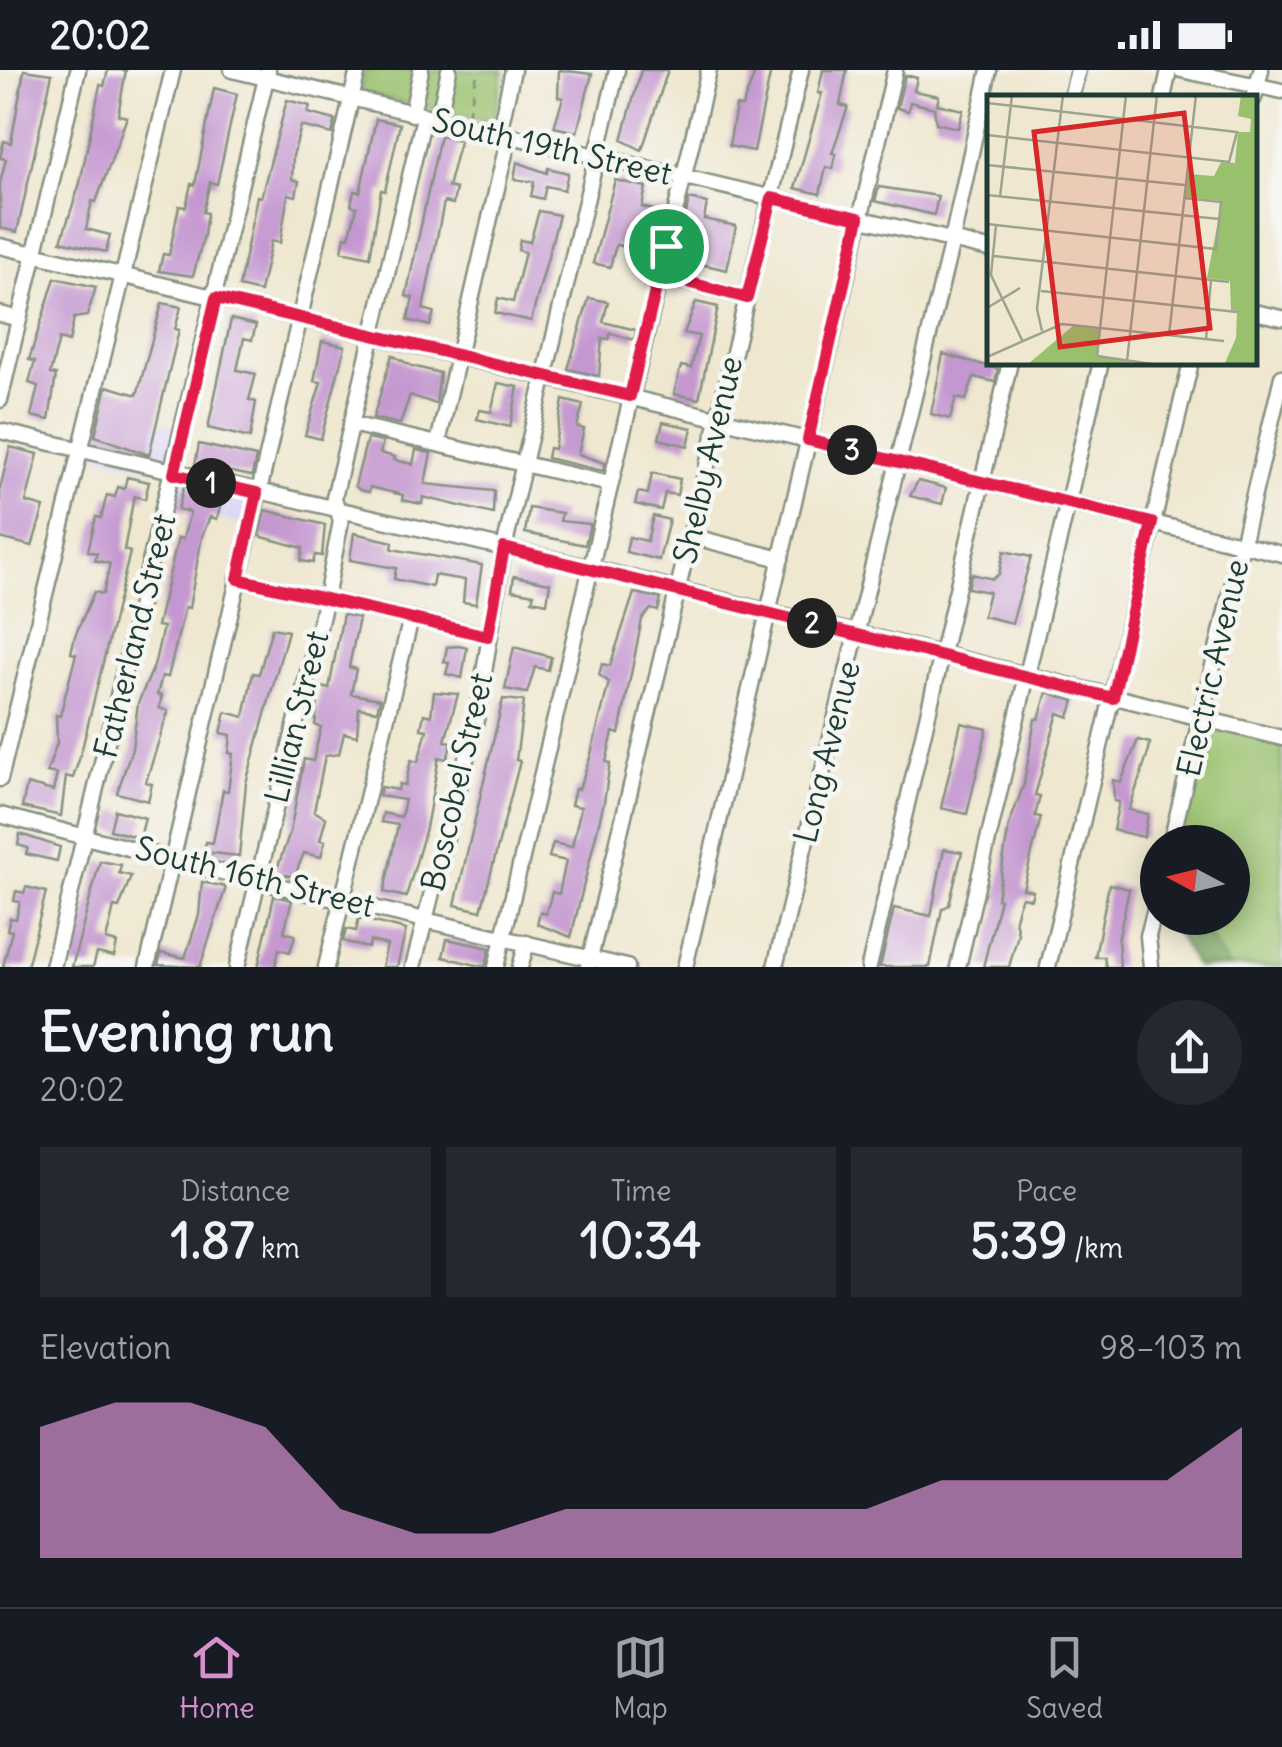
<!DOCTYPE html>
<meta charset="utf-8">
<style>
:root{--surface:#171b24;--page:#242831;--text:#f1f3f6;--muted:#9ea1a6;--line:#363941;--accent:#d690ce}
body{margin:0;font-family:Delius,sans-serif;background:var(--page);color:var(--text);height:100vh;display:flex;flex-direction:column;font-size:38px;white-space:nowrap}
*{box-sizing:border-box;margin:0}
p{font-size:32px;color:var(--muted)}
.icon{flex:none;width:55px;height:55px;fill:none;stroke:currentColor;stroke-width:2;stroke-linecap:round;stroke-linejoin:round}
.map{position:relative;height:897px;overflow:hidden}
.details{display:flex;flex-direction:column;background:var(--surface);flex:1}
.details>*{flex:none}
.needle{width:65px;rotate:277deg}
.tools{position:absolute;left:1140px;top:755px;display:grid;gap:20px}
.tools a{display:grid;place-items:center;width:110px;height:110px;border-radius:50%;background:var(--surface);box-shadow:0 5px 25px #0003;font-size:50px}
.pin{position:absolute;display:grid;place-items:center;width:85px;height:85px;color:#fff;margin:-42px;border:5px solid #fff;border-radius:50%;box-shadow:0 2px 10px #0007}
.km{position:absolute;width:50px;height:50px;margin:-25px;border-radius:50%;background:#222;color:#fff;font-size:28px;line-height:50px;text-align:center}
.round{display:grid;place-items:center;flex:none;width:105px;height:105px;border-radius:52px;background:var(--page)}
.overview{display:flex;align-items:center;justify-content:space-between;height:170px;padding:0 40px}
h1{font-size:55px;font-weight:700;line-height:75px}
.stats{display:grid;grid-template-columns:repeat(3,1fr);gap:15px;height:170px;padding:10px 40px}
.stats div{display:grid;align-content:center;border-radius:0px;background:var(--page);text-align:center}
.stats b{font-size:50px;font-weight:700}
.stats small{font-size:28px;font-weight:400}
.stats p{font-size:28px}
.chart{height:280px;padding:20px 40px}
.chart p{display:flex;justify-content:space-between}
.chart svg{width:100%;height:180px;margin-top:10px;fill:var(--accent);opacity:.7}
.status{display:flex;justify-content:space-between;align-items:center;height:70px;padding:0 50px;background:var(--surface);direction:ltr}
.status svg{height:28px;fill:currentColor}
.menu{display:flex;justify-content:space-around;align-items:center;height:140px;border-top:2px solid var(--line);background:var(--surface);font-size:28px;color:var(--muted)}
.menu a{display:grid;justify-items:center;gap:5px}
.menu .active{color:var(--accent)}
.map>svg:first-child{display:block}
.built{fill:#dbd6f7}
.green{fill:#99c16d;stroke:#5c7f50;stroke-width:2.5}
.forest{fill:#7aa760;stroke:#4c724a;stroke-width:2.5}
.building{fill:#c497d0}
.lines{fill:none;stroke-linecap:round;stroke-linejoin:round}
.minor-casing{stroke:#879282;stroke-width:19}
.path{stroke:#879282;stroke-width:2.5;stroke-dasharray:8 8;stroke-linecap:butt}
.minor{stroke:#fff;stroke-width:14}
.route-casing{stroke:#fff;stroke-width:20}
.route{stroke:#e11d48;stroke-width:12}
.labels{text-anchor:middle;stroke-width:9;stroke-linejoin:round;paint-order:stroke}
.street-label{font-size:32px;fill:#1f3d34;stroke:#f6f6f2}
.inset-road{fill:none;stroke:#9ca391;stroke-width:2.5}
.view{fill:#d62828;fill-opacity:0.15;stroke:#d62828;stroke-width:5}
.inset-edge{fill:none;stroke:#1f3d34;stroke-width:5}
</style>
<div class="status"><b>20:02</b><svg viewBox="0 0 49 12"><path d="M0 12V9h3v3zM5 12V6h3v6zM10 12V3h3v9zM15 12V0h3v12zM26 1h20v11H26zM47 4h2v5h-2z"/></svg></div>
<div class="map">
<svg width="1282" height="897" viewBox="0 0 1282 897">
<rect width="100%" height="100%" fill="#f6f6f2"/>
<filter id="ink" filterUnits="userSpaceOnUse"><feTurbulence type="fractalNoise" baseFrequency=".01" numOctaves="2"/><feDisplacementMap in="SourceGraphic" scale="20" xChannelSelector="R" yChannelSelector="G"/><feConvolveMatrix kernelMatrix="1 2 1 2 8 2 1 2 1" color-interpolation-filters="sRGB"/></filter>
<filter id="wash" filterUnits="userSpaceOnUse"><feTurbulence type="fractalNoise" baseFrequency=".0048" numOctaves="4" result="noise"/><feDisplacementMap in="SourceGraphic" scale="40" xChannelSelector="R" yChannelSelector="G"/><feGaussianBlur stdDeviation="2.25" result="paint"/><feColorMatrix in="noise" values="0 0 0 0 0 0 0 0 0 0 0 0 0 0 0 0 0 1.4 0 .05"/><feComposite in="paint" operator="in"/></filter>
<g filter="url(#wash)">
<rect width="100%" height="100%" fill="#efe7cf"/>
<!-- built -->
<path class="built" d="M94,336L183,358L175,404L257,423L249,457L166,436L174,405L83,382Z"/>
<!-- green -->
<g class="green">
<path d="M364,0H504L493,53L359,23Z"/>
<path d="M1202,649L1282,667V897H1228L1196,848H1232V772H1171Z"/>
</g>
<!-- forest -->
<path class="forest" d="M1167,848H1196L1228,897H1196Z"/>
<g id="blocks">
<!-- building -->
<g class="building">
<path d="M24,0L52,4L17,162L0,158V113L6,89L0,88L4,71L11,73Z"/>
<path d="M108,0H126L118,45L127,47L96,132L92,131L86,159L110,165L106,182L61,171L80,113L100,15L104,16Z"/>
<path d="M559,0L592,4L577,62L554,57L563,28L558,27Z"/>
<path d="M641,0H668L642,80L622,70Z"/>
<path d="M756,0H771L754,81L729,76L736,36L742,37Z"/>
<path d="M823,0H847L840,35L848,37L832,83L836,84L833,99L826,97L820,124L795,118L822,23H818Z"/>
<path d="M905,5L917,8L914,21L939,26L937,34L963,40L958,58L936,53L934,38L910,32L908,41L897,38Z"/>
<path d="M214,18L237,24L217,114L210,112L203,142L207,143L204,165L193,206L159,201L163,184L169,185L179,136L186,137L191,114L195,115Z"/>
<path d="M287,30L310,36L308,43L335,50L332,64L301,56L293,86L292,109L299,111L296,126L288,124L280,173L271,171L260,222L239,217L257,126L261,127Z"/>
<path d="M376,49L400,54L385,121L381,120L370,187L342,181L345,166L349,167L357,137L351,135L354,121L360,122Z"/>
<path d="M440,66L460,71L448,117L456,119L453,134L444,132L423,239L434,242L430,256L408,250L413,228L406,226Z"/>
<path d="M517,92L547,103L548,98L568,103L564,120L546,116L543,129L531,126L534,112L514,109Z"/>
<path d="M615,110L646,117L642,137L664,143L656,172L630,167L627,177L616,175L610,197L593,193Z"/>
<path d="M879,117L938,126L934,145L875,131Z"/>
<path d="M689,129L707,133L704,149L736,156L727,200L696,193L701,169L682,164Z"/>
<path d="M539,141L559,145L531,251L495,243L498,228L513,232L525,182L518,180L520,170L530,172Z"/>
<path d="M55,208L96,217L87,246L74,248L69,272L59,269L50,304L56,305L49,350L31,346L38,316L29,313L35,291L29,290Z"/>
<path d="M589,228L608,232L603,252L636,260L634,270L610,263L609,269L602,268L599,306L568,299Z"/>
<path d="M696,232L718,237L699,329L674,324L681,296L691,298L699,266L684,263Z"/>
<path d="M162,233L181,237L175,259L179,260L149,385L95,366L107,316L137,325Z"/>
<path d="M231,249L256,255L252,270L244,268L237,300L256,304L249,330L256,332L250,368L208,358Z"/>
<path d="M322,271L345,276L321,369L305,365L321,312L314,311Z"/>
<path d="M943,284L998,299L995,312L974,307L966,330L956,328L950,349L931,344Z"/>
<path d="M392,285L412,296L440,303L436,334L410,325L400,354L373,348Z"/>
<path d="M498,313L518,317L510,357L477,349L480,340L491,342Z"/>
<path d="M563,330L583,335L577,357L584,359L578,384L605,393L603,401L547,388L549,378L554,379Z"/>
<path d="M663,352L692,358L688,376L659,369Z"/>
<path d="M367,369L383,372L380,383L395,387L394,390L413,394L416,380L431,383L425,414L494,421L493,444L423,427L422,434L402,430L403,425L370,417L369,422L360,420L355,416Z"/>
<path d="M199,374L256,387L252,406L195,395Z"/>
<path d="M10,377L38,384L26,432L44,437L32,476L0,468V419Z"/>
<path d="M652,403L680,409L677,425L665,423L661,440L635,434L638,422L648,424Z"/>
<path d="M127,407L149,412L145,429L134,426L124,480L130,482L80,687L73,708L66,706L61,746L22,737L27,714L53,721L57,704L47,702L57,673L56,645L60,646L76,584L71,583L75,566L94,522L103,524L110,494L95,490L97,483L88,481L96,447L101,448L107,425L115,427L118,417L124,419Z"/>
<path d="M918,411L946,418L942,434L910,426Z"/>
<path d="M184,416L223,425L217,449L210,447L202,466L189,538L185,537L168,607L162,606L157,625L162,626L159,638L168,641L146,712L152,714L148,731L117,723L132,679L138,633L154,596L163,557L157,556L178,468L183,469L190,442L178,439Z"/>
<path d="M529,438L562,443L560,451L590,454L585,475L525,463Z"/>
<path d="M265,440L325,455L322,486L315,485L313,493L301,491L303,478L259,466Z"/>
<path d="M653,446L669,450L659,490L626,482L629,467L647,471Z"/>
<path d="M354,463L393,472L392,479L482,495L476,534L463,532L465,510L434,505L432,517L394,509L396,498L350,490Z"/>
<path d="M1004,481L1031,487L1012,553L983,546L989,522L968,518L971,504L993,509L999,504Z"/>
<path d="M514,506L550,513L547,533L532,530L534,524L512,520Z"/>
<path d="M634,523L661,528L658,541L651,539L642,549L619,664L613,662L606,692L610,693L604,732L571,867L537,854L540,842L546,844L552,822L559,824L566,791L549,787L553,773L572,777L581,737L571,735L575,719H579L590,688L609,612L599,605L602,594L610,596Z"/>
<path d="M343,544L359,548L349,597L356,599L351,624L380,629L377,641L359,638L357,666L344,663L339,684L325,686L314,741L326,748L320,770L325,771L321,787L304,783L294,807L276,802L290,762L304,689L313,691L321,657L315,655L318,631L321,617L329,619Z"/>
<path d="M272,558L288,561L246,713L239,786L204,782L206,772L213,773L223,720L228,721L233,684L229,683L231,665L221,663L226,642L244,647L253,603L259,604Z"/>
<path d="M459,576L467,578L462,608L446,604L449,593L444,592L447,577Z"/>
<path d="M514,577L551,587L548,600L535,597L527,623L505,619Z"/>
<path d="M434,622L458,624L445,671L452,672L447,689L439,687L426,758L406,827L384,822L398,755L381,752L383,743L401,747L405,730L379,726L381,717L398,720L399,714L405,715L411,690L418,692L427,660L421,659L424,644L431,646Z"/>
<path d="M1047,622L1074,631L1069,647L1058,643L1035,725L1040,726L1035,746L1041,747L1023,819L1033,821L1031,829L1022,827L1019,834L1015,849L1018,864L1009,897H983L1000,829H997L1009,755L1024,714L1035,649H1039Z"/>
<path d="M503,629L524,631L516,690L520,691L481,841L455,835Z"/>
<path d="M961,653L987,659L967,744L941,738Z"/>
<path d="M1138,670L1150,673L1149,680L1129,740L1148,744L1144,767L1113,760L1119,732L1114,731L1113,710L1121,712Z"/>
<path d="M115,740L145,748L140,768L110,760Z"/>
<path d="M20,764L60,777L57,791L26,784L28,778L18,775Z"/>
<path d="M944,779L962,782L949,835L942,839L930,897H880L894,838L931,846Z"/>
<path d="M100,791L121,795L119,803L131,806L119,838L114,837L106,870L117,873L114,887L97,883L93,897H72Z"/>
<path d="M202,812L226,817L200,897L158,895L161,883L185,888L199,845Z"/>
<path d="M1109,814L1129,819L1118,871L1120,897H1106L1104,887H1095Z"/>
<path d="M26,817L46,822L27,897H3L12,861L7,860L10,848L16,849L20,832L14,831L16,821L24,823Z"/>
<path d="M274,826L292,830L284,862L295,865L290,882L279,879L275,897H258Z"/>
<path d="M359,848L406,860L397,897H382L387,875L370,871L368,878L343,871L346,859L356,861Z"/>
<path d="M447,869L490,878L485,897L443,887Z"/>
</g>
</g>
</g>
<g filter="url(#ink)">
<use href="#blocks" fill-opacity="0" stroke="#879282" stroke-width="2.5"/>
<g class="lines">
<!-- minor casing -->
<g class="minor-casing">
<g id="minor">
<path d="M232,0L989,179"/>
<path d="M1181,0L1282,21"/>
<path d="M1071,28L1078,0"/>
<path d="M1163,28L1169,0"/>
<path d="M1254,28L1261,0"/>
<path d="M412,44L421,0"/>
<path d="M438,50L449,0"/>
<path d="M499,63L513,0"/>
<path d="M0,176L1282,484"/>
<path d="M666,176L683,181L676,209"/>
<path d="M659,205L747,228"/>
<path d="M1254,242L1282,248"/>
<path d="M0,244L19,249"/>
<path d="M0,330L78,0"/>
<path d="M351,354L610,414"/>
<path d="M0,361L591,498L1282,668"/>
<path d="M438,373L509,66"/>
<path d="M690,466L781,489"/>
<path d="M237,509L489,566"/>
<path d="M0,709L173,0"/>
<path d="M0,745L257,811L627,897"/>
<path d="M1171,772L1282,307"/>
<path d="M53,897L268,0"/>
<path d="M147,897L358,0"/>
<path d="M237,897L326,528L341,451L334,428L424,47"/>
<path d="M326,897L411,548"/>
<path d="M413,897L477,646L504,478L617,0"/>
<path d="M496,897L709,0"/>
<path d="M520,897L527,873"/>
<path d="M588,897L801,0"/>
<path d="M685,897L895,0"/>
<path d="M775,897L950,179L989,0"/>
<path d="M869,897L1010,292"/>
<path d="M958,897L1101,292"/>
<path d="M1048,897L1191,292"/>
<path d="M1151,897L1148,866L1158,827"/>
</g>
</g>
<!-- path -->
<path class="path" d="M468,45L478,0"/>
<!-- minor -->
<use href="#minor" class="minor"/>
</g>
</g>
<g class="lines" filter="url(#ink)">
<!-- route casing -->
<g class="route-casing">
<path id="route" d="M772,128L859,148L808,370L1152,453L1113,628L504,478L488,566L238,509L257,423L174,404L216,228L630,326L666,176L683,180L676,209L747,228Z"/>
</g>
<!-- route -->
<use href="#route" class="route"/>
</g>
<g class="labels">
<!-- street labels -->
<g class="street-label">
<text transform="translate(552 77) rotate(13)" y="11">South 19th Street</text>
<text transform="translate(708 390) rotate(-77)" y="11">Shelby Avenue</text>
<text transform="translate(135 566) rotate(-76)" y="11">Fatherland Street</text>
<text transform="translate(1213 598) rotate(-77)" y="11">Electric Avenue</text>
<text transform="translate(297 647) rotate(-76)" y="11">Lillian Street</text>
<text transform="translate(827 682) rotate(-76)" y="11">Long Avenue</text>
<text transform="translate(457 712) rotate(-77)" y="11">Boscobel Street</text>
<text transform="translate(255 807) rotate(14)" y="11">South 16th Street</text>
</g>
</g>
<!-- overview -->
<g transform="translate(987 25)">
<rect width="270" height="270" fill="#efe7cf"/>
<path d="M254,0H270V270H237L249,243L250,216L244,215L243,186L220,183L235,106L198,102L201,79L227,81L234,67L248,68L251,37H263L264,24L251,21ZM87,230L113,233L111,261L157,270H40Z" fill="#99c16d"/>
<path class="inset-road" d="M209,0H253M0,8L250,37L242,67L0,40M0,70L198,90M0,100L232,124M13,102L25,0M0,129L229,154L234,107L197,103M9,130L4,180L36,247M7,161L242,187M54,196L250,217M0,213L33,193M55,236L50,214L76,0M182,240L209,0M219,245L224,185M110,261L139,0M110,261L172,270M0,262L75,229L237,246M140,266L170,0"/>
<path class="view" d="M197,18L223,233L73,252L47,37Z"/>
<rect width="270" height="270" class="inset-edge"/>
</g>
</svg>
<div class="tools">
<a><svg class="needle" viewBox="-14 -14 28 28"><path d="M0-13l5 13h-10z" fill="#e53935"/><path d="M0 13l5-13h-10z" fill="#9ea1a6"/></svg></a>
</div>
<div class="pin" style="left:666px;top:176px;background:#1e9e55"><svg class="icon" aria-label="arrive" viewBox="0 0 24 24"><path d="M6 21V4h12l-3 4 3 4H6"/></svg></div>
<b class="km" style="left:211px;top:413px">1</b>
<b class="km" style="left:812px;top:553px">2</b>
<b class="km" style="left:852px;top:380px">3</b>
</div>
<section class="details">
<div class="overview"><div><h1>Evening run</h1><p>20:02</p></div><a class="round"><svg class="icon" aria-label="share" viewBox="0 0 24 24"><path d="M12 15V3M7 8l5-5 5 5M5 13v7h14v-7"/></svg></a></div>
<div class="stats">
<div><p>Distance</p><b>1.87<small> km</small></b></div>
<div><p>Time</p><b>10:34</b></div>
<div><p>Pace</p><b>5:39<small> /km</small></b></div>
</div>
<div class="chart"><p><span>Elevation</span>98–103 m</p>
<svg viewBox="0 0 160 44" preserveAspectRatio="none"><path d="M0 44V12L10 6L20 6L30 12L40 32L50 38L60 38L70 32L80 32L90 32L100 32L110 32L120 25L130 25L140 25L150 25L160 12V44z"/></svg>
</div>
</section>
<nav class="menu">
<a class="active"><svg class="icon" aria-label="home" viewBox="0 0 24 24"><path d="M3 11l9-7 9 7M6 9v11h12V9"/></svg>Home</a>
<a><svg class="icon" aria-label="map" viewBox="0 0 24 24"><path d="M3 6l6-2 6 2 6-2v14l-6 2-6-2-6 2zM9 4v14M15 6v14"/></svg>Map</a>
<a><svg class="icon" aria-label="saved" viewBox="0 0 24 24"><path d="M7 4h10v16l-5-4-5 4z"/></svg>Saved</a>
</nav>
